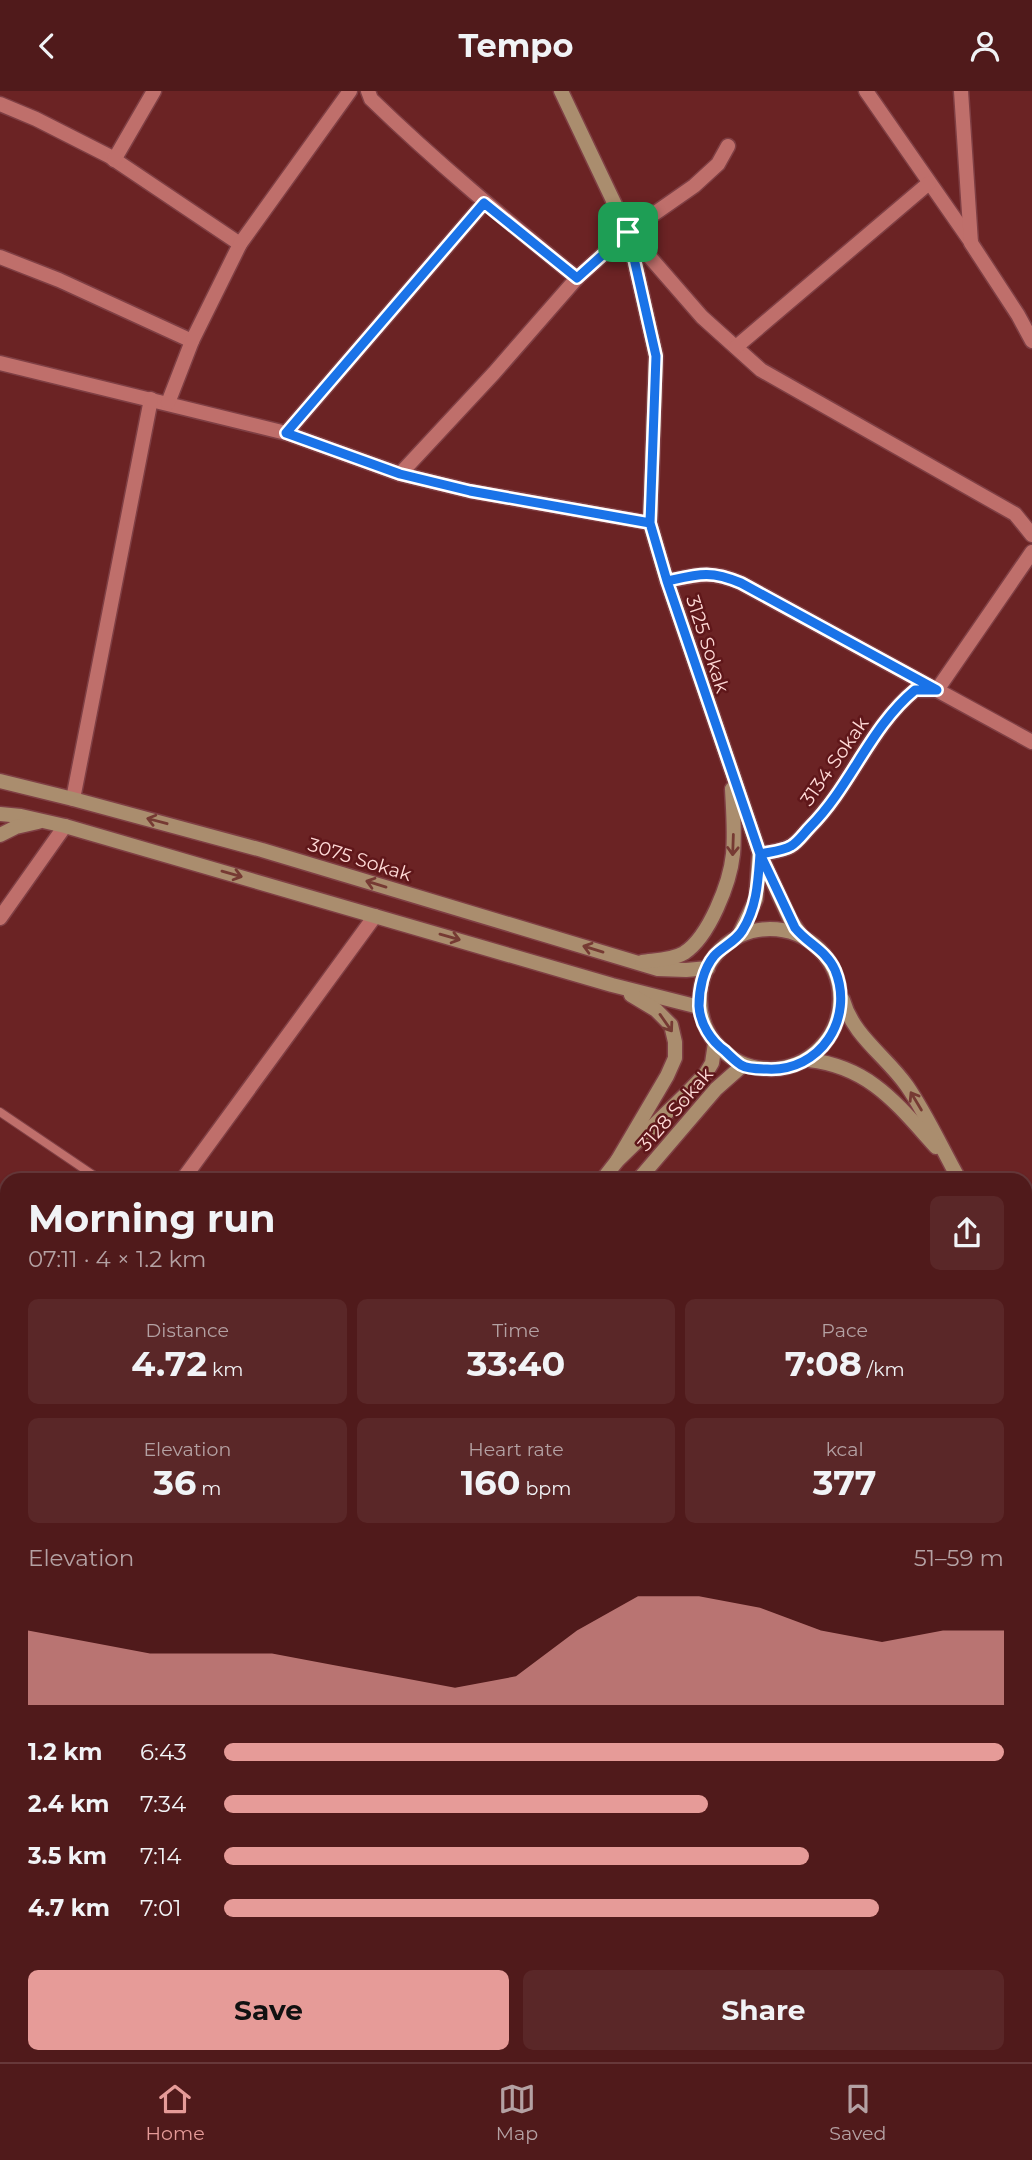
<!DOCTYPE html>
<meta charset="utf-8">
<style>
:root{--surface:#501a1b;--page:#5a2728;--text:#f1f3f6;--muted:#b4a1a3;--line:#67383a;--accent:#e69b98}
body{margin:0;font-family:Montserrat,sans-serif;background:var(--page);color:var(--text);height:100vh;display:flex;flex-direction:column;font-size:26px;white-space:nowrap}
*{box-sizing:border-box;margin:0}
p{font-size:23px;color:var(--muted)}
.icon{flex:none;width:38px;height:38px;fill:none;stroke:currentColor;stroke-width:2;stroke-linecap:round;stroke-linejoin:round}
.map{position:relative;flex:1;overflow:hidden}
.panel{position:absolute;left:0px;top:1082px;width:1032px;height:891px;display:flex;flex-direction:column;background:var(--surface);border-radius:21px 21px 0 0;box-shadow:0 2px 5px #0004,0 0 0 2px var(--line)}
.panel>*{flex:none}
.pin{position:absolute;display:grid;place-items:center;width:60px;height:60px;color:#fff;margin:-30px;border-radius:14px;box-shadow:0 4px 10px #0006}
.round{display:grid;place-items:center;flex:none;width:74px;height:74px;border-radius:10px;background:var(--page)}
.head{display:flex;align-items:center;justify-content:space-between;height:119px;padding:0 28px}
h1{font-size:38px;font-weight:700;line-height:52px}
.metrics{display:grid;grid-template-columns:repeat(3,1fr);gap:10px;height:119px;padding:7px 28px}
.metrics div{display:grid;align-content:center;border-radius:10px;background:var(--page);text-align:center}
.metrics b{font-size:35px;font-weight:700}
.metrics small{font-size:19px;font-weight:400}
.metrics p{font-size:19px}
.chart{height:196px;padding:14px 28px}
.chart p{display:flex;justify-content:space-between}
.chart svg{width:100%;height:126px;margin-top:7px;fill:var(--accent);opacity:.7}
.primary-button{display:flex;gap:14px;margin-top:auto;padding:14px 28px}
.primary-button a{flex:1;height:80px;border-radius:10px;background:var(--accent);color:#111;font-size:28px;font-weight:700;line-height:80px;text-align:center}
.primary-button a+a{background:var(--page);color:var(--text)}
ul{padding:0 28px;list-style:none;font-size:23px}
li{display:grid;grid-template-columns:112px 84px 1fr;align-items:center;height:52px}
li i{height:18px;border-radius:9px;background:var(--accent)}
header{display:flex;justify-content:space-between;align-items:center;height:91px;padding:0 28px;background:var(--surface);font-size:32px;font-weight:700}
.tab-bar{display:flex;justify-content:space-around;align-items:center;height:98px;border-top:2px solid var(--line);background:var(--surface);font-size:19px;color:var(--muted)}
.tab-bar a{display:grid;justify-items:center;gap:4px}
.tab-bar .current{color:var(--accent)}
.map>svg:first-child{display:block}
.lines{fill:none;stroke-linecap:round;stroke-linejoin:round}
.lane-casing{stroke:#7f3f44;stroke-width:10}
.street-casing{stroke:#7f3f44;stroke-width:17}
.secondary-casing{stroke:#7f3f44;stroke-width:17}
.lane{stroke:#bf6f6b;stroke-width:8}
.street{stroke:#bf6f6b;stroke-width:14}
.secondary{stroke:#aa8d6e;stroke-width:14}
.oneway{stroke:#763a33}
.route-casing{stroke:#fff;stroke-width:14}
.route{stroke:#1a73e8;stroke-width:9}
.labels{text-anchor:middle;stroke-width:5;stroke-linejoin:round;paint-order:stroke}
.street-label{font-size:19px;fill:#ffdad7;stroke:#5f171a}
</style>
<header><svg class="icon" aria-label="back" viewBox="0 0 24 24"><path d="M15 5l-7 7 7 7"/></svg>Tempo<svg class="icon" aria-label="person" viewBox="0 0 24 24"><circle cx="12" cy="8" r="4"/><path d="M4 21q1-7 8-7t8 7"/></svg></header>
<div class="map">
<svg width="1032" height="1971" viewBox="0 0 1032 1971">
<rect width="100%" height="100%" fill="#6b2324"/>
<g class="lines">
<!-- lane casing -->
<g class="lane-casing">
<path id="lane" d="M0,1021L99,1088"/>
</g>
<!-- street casing -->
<g class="street-casing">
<g id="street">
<path d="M368,0L371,8C437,72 506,129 577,187"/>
<path d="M866,0L971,151"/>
<path d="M961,0L971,152L1018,224L1032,250"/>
<path d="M0,13L36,28L109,65L240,153"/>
<path d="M114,69L154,0"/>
<path d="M628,141L702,226L761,279L1015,423L1032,444"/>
<path d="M0,166L59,189L192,250"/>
<path d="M736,256L929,92"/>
<path d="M0,272L286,342L400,383L470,400L650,432"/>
<path d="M168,312L192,250L240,153L350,0"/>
<path d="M286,342L484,112"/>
<path d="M400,383L494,282L577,187L628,141L694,95L718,73L728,55"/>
<path d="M667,490C698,484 710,479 741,492L1032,651"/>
<path d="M73,708L151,308"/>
<path d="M760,763C769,761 783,760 791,755C798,751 804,742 810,736C851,695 870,636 915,599H937L1032,461"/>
<path d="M0,827L65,735"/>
<path d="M183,1088L375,825"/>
<path d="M0,1293L7,1299"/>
<path d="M0,1391L7,1388"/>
<path d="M1026,1706L1032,1712"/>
<path d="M1026,1739L1032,1732"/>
<path d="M808,1965L815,1971"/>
<path d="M782,1971L788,1965"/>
</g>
</g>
<!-- secondary casing -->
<g class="secondary-casing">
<g id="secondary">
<path d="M561,0L628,141L656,265L650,432L667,490L760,763L790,828L801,844"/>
<path d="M0,690L73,708L262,759L658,878L686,879L708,877"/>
<path d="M0,723L21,725L65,735L612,894L699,916"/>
<path d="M0,744L16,736L38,731"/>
<circle cx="770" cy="908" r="70"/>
<path d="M739,844L756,808L759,765"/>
<path d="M642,871C655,869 672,869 684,862C709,846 730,792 733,763C735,741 733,719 732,698"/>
<path d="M843,909C853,945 886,965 907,995C927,1024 942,1058 959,1088"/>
<path d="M809,969C870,976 897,1013 936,1056"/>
<path d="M617,1070L667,985L675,967V951L671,934L656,919L631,904"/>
<path d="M603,1088L617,1070L687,1002L706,982L712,972L715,952"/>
<path d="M639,1088L716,998L742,975"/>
<path d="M1026,1204L1032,1215"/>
<path d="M0,1559L7,1628"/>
<path d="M0,1817L7,1816"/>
<path d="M0,1875L7,1949"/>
<path d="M9,1965V1971"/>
<path d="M41,1965L42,1971"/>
</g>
</g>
<!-- lane -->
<use href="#lane" class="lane"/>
<!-- street -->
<use href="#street" class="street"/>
<!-- secondary -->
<use href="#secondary" class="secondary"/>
</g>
<!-- one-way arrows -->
<defs><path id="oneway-shaft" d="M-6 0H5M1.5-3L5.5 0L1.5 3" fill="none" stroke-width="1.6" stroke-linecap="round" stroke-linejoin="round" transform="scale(1.75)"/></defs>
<g class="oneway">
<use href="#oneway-shaft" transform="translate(157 730) rotate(-165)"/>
<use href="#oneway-shaft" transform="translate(733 754) rotate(92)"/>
<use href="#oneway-shaft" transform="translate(232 783) rotate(16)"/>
<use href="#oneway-shaft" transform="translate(376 793) rotate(-163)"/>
<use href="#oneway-shaft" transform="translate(450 846) rotate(16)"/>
<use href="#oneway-shaft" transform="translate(593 858) rotate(-163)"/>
<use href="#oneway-shaft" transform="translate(666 932) rotate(55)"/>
<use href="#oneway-shaft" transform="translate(916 1010) rotate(-121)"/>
</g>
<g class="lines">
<!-- route casing -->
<g class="route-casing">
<path id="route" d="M628,141L577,187L484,112L286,342L400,383L470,400L650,432L667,490L760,763C758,791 757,816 742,840C735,851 722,856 714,865C703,878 699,899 699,915C700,933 711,950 725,960C730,965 735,970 741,974C748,978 759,978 767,978C820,981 855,928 835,879C826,859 808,853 795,837L760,763C769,761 783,760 791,755C798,751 804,742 810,736C851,695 870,636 915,599H937L741,492C710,479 699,483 667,490L650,432L656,265L628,141"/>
</g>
<!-- route -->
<use href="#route" class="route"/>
</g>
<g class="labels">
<!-- street labels -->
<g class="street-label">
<text transform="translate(708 553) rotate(72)" y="7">3125 Sokak</text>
<text transform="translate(834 670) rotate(-55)" y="7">3134 Sokak</text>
<text transform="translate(360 768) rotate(17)" y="7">3075 Sokak</text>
<text transform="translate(675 1018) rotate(-49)" y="7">3128 Sokak</text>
</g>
</g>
</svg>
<div class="pin" style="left:628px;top:141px;background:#1e9e55"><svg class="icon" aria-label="arrive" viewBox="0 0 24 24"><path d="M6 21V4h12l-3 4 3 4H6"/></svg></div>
<section class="panel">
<div class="head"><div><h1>Morning run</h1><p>07:11 · 4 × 1.2 km</p></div><a class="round"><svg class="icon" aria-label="share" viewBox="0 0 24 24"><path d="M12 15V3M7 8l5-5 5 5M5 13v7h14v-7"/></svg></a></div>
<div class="metrics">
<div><p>Distance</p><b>4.72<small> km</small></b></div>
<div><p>Time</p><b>33:40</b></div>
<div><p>Pace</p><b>7:08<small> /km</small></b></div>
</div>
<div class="metrics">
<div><p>Elevation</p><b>36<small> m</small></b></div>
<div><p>Heart rate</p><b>160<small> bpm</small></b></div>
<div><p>kcal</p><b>377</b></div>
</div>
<div class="chart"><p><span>Elevation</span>51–59 m</p>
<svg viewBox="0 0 160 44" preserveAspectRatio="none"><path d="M0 44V18L10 22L20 26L30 26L40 26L50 30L60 34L70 38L80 34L90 18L100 6L110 6L120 10L130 18L140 22L150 18L160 18V44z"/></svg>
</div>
<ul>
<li><b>1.2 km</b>6:43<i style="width:100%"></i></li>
<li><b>2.4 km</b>7:34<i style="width:62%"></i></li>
<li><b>3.5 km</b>7:14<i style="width:75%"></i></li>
<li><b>4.7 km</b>7:01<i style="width:84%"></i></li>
</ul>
<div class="primary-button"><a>Save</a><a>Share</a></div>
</section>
</div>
<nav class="tab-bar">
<a class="current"><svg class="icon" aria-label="home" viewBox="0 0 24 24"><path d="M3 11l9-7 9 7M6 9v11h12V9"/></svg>Home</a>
<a><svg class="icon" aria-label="map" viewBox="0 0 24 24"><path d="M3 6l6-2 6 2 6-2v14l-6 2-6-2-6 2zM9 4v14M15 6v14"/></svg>Map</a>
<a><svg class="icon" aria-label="saved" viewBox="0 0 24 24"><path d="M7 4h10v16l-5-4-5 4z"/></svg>Saved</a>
</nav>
